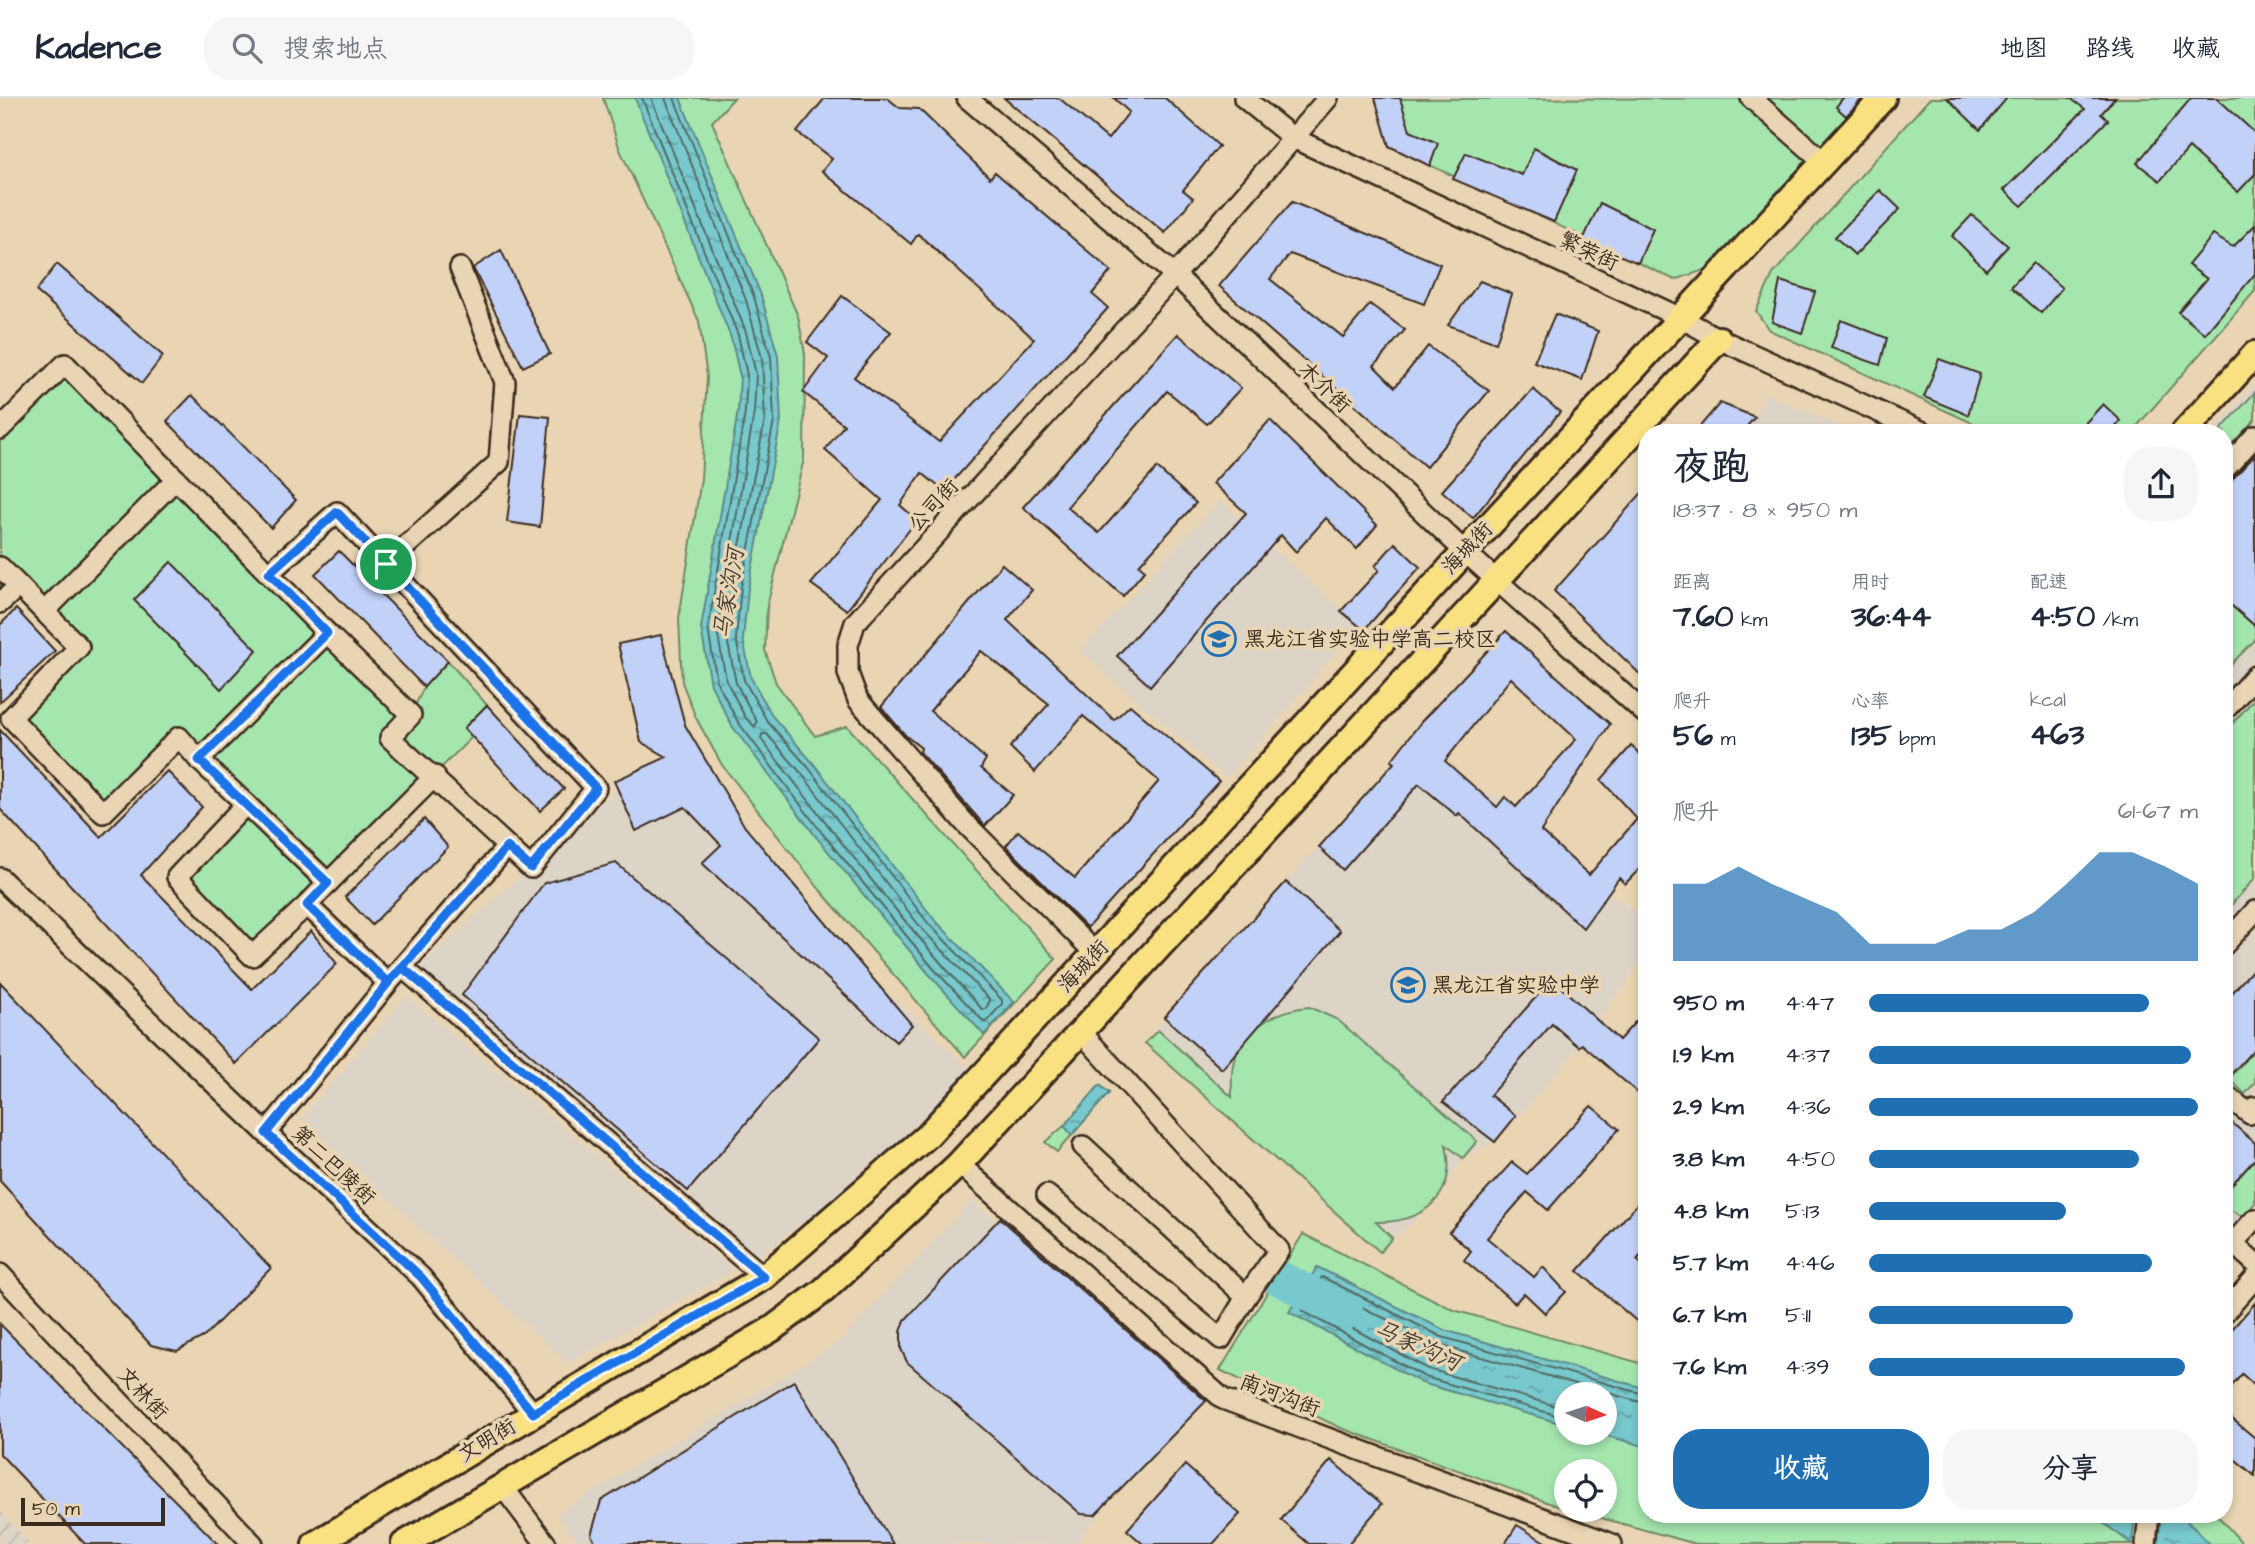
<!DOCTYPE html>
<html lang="zh">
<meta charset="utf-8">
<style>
:root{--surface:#fff;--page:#f6f6f7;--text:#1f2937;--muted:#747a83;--line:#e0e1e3;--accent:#1f6fb2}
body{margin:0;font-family:"Architects Daughter","LXGW WenKai TC",sans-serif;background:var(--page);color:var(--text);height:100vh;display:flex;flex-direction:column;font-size:26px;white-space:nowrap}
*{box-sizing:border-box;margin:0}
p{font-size:23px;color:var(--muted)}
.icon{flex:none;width:38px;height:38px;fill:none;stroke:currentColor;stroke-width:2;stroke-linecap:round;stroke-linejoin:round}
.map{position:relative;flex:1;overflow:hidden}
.details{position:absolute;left:1638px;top:326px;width:595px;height:1099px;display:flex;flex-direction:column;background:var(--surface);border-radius:28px;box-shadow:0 4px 10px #0003}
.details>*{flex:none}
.needle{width:46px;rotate:93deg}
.controls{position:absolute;left:1554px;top:1284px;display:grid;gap:14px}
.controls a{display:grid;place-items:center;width:63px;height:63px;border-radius:50%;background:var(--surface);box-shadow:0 4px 10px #0003;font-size:35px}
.scale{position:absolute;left:21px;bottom:18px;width:144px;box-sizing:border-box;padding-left:7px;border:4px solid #3b2a1e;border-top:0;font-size:19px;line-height:24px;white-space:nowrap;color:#3b2a1e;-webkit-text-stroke:5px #e9d5b3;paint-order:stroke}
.pin{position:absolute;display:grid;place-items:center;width:60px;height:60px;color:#fff;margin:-30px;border:4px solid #fff;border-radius:50%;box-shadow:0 2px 7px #0007}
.round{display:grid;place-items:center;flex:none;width:74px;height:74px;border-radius:28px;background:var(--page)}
.head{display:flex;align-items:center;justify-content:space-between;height:119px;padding:0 35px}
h1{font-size:38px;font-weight:800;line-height:52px}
.stats{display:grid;grid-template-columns:repeat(3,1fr);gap:10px;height:119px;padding:7px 35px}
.stats div{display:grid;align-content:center}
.stats b{font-size:30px;font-weight:800}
.stats small{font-size:19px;font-weight:400}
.stats p{font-size:19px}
.chart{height:196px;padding:14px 35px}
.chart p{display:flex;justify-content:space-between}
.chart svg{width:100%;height:126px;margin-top:7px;fill:var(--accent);opacity:.7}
.action{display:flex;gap:14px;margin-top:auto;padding:14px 35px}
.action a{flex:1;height:80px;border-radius:28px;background:var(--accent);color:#fff;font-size:28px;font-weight:800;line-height:80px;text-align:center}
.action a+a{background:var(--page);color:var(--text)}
ul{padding:0 35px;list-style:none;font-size:23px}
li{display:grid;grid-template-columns:112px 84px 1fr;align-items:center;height:52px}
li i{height:18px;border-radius:9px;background:var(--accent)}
header{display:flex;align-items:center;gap:42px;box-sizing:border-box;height:98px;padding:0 35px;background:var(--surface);border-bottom:2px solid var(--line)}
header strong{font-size:33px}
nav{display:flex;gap:38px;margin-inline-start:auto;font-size:24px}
.search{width:490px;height:63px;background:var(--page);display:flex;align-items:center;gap:18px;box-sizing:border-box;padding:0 24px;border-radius:28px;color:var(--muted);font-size:26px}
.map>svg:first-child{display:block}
.built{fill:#ddd4c8}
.industrial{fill:url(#industrial-furrows)}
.green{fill:#a5e6af;stroke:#708866;stroke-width:2;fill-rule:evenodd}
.water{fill:url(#water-ripples);stroke:#608988;stroke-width:2}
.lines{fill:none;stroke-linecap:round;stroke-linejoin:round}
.shore{stroke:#536a64;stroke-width:2}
.river{stroke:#78c9ce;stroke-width:35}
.building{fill:#c2d1f8;stroke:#3b2a1e;stroke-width:2;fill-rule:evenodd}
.minor-casing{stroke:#3b2a1e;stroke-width:24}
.major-casing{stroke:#3b2a1e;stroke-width:30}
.minor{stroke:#e9d5b3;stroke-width:19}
.major{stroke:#f9e181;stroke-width:24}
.route-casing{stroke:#fff;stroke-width:14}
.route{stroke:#1a73e8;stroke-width:9}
.labels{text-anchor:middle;stroke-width:7;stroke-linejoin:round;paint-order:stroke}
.street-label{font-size:21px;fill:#3b2a1e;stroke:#e9d5b3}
.poi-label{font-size:21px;fill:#3b2a1e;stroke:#e9d5b3;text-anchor:start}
.water-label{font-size:23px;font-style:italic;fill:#444238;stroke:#e9d5b3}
</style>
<header>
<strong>Kadence</strong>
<div class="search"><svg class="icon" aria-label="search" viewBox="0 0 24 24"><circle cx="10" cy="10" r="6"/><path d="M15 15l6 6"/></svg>搜索地点</div>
<nav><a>地图</a><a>路线</a><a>收藏</a></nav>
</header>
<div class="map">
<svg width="2255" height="1446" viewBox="0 0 2255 1446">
<defs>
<pattern id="industrial-furrows" width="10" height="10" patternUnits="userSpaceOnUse" patternTransform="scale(1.75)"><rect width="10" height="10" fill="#ddd4c8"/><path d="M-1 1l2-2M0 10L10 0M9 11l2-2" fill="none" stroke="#bfb6ab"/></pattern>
<pattern id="water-ripples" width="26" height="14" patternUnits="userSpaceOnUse" patternTransform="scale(1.75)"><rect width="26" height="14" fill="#78c9ce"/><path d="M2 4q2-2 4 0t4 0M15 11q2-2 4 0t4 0" fill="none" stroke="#64a3a7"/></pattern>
</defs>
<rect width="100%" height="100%" fill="#e9d5b3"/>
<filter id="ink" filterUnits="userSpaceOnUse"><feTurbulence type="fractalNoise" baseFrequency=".0143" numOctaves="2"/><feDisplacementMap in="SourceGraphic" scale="14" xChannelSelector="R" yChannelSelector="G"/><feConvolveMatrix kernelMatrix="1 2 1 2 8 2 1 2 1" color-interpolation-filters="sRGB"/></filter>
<g filter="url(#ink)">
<!-- built -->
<g class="built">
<path d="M2255,286V1107L2233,1131L2224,1123V334H2212Z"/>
<path d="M1765,296L1853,334H1741L1755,319Z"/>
<path d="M1220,402L1358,528L1227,681L1080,553Z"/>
<path d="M1414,636L1479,693L1505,699L1608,795L1647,820V855L1579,949L1495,1044L1463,1060L1437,1100L1380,1154L1145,945L1158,932L1164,919L1385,674Z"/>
<path d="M645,665L971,973L853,1086L757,1159L418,870Z"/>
<path d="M406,898L734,1172L567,1265L301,1021Z"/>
<path d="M972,1102L1195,1300L1075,1446H579L556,1416L838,1245Z"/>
</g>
<!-- industrial -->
<path class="industrial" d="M0,1413L30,1446H0Z"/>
<!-- green -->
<g class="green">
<path d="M603,0H734L712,24L798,218L805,256L804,361L767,508L765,552L776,585L815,638L847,628L1056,861L965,959L821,793L722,667L696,620L682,584L679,520L701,381L707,279L699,223L620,52Z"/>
<path d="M1871,0L1716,168L1675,182L1389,48L1376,1Z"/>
<path d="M1930,0H2255V193L2132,334H1992L1769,232L1756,213L1773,176Z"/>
<path d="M65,266L411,616L424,589L448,563L487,607L464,630L472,639L252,858L177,779L245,707L179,639L103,715L11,620L79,549L19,488L0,505V331Z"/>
<path d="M2255,294V321L2224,355V334H2219Z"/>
<path d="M2224,501L2255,528V542L2224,573Z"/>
<path d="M2255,600V780L2224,815V635Z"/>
<path d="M1309,909L1338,922L1477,1043L1463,1060L1446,1047C1458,1097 1424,1125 1376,1124L1392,1140L1380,1154L1145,945L1158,932L1232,999C1232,984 1230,969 1237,955C1250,927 1280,911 1309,909Z"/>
<path d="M2255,950V985L2245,996L2229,981Z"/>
<path d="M1100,987L1109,995L1057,1054L1045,1044L1064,1028Z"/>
<path d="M2255,1061V1105L2243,1119L2224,1108V1095Z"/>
<path d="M1303,1136L1454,1212L1647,1267V1416H2216L2243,1446H1696L1572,1412H1605V1374H1566V1411L1341,1330L1220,1272ZM1566,1297H1605V1335H1566Z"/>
</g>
<!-- water -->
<g class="water">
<path d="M635,0H680L761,197L778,258L781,323L748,491L743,541L751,580L773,619L813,665L934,821L1014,904L984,937L928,875L817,740L732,628L711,587L701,530L738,313L740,278L731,240Z"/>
<path d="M1100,987L1109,995L1072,1037L1064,1028Z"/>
<path d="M1317,1169L1444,1232L1647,1291V1349L1596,1335H1605V1297H1566V1327L1422,1285L1289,1214Z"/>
<path d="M2091,1416H2135L2132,1446Z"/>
<path d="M2161,1416H2180L2210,1446H2158Z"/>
</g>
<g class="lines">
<!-- shore -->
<g class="shore">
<path d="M642,0L738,237L747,277L745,314L708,531L717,584L738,624L822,735L933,870L985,925L1002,906V902L928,825L808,669L767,623L744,582L736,540L741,489L774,323L771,259L754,199L674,0"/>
<path d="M651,0L746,234L756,276L754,315L717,532L726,582L745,619L755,629L757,624L736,585L727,540L732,488L765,322L762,260L746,202L665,0"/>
<path d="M762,636H767L801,675L922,831L990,902L986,911H982C903,825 832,733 761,641Z"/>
<path d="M1566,1311L1428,1271L1315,1210L1313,1205L1325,1191L1439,1247L1647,1306"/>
<path d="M1566,1320L1425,1279L1302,1213L1301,1209L1322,1179L1442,1239L1647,1297"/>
</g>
<!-- river -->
<path class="river" d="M1277,1179L1346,1214"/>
</g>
<!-- building -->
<g class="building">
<path d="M825,0H887L900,10L919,11L990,80L995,74L1111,173L1092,196L1108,210L944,393L922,375L900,407L917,422L847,512L811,486L882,402L825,352L844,327L803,294L828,260L807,244L842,198L891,234L854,279L939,344L1034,241L918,136L911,146L822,73L832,61L797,34Z"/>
<path d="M1004,0H1059L1108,41L1129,14L1114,0H1165L1219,48L1183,92L1193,100L1165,135Z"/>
<path d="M1375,0H1400L1410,33L1438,45L1430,68L1389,48Z"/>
<path d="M1843,0H1863L1846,18L1836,9Z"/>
<path d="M1947,0H2007L1980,32Z"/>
<path d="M2070,0H2115L2101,16L2108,22L2022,108L2004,92L2085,11Z"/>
<path d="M2191,0H2217L2255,35V76L2238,94L2189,50L2160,83L2137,65Z"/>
<path d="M1534,50L1577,72L1554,124L1453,81L1466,55L1522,77Z"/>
<path d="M1880,92L1900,111L1855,157L1835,139Z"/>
<path d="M1292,104L1440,166L1424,206L1290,156L1270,181L1343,239L1370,206L1405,232L1374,268L1395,289L1428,248L1489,293L1426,369L1219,188Z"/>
<path d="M1600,105L1653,131L1638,165L1583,142Z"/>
<path d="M1972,117L2008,148L1986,172L1952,138Z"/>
<path d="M2255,127V176L2205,236L2178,214L2207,181L2188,167L2213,137L2233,149Z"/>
<path d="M501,152L550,256L523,269L473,170Z"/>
<path d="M2033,165L2062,190L2041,215L2011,189Z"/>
<path d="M57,166L163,258L142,285L36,193Z"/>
<path d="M1480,183L1512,196L1496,245L1448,227Z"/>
<path d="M1780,183L1815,194L1802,235L1772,224Z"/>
<path d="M1555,216L1598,233L1582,282L1534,264Z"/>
<path d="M1841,222L1887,240L1880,267L1831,250Z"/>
<path d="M1178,236L1241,290L1207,326L1167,293L1067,409L1099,435L1157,370L1196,405L1139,467L1145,472L1123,498L1023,409Z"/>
<path d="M1939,261L1980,276L1968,317L1924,299Z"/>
<path d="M1533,291L1560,314L1473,420L1442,393Z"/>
<path d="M192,297L296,402L271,430L167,323Z"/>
<path d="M1720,305L1755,319L1742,334H1695Z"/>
<path d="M2103,306L2121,323L2111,334H2077Z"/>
<path d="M520,316L550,319L540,429L507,424Z"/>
<path d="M1270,322L1377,427L1357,451L1326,420L1296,454L1281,437L1150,588L1117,558L1246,415L1213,385Z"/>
<path d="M2255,357V528L2224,501V390Z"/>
<path d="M1647,389V583L1554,493Z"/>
<path d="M1395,445L1420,469L1364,532L1341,513L1379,472L1375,468Z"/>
<path d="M339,453L448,563L424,589L315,476Z"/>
<path d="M171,464L257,552L221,591L134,502Z"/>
<path d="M1002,466L1032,492L1007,522L1114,622L1130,607L1219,683L1087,830L1006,748L1018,733L1075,780L1159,683L1083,618L1035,674L1010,649L1049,606L981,553L930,613L986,661L981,670L1013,697L985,728L920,654L921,650L906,638L881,609Z"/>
<path d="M16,511L55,553L0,604V527Z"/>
<path d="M1506,533L1610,626L1541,733L1589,777L1637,721L1601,682L1631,648L1647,662V763L1625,786L1619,780L1583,830L1459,715L1457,718L1419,686L1343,772L1319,749L1394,665L1391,663L1421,624ZM1511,580L1576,641L1516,709L1505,699L1497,709L1445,663Z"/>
<path d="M661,537L685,627L745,729L912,927L896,944L702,765L721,747L685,709L636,733L614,683L667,659L641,644L618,546Z"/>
<path d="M487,607L564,691L540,713L464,630Z"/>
<path d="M0,632L101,739L167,673L202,709L141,777L252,891L311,833L337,866L236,966L0,711Z"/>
<path d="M424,721L448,749L372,827L345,799Z"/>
<path d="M616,765L819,940L688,1093L462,897L544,785Z"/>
<path d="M1286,784L1340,833L1222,971L1164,919Z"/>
<path d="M2255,869V950L2224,984V904Z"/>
<path d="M1552,881L1619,942L1647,911V1003L1582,946L1579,949L1552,926L1490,997L1516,1018L1495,1044L1443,1004Z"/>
<path d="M0,884L271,1170L205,1238L177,1253L151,1247L0,1083Z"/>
<path d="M1591,1008L1619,1031L1548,1112L1527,1094L1487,1140L1534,1179L1543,1169L1566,1194L1545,1215L1524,1195L1515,1205L1464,1162L1471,1153L1449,1134L1512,1064L1527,1076Z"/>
<path d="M2224,1018L2255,1045V1061L2224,1095Z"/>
<path d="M1647,1095V1150L1637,1162L1647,1171V1232L1578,1173Z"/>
<path d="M1000,1120L1206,1303L1095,1417L1081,1416L907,1264L901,1251V1234L905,1222Z"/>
<path d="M2255,1205V1288L2242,1276L2224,1297V1240Z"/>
<path d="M0,1226L218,1446H85L0,1356Z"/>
<path d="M794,1283L893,1446H597L591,1437L601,1403Z"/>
<path d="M2224,1314L2255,1340V1378L2224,1352Z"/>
<path d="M1331,1362L1382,1406L1348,1446H1309L1281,1422Z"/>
<path d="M1185,1367L1240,1416L1213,1446H1143L1127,1432Z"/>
<path d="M1517,1427L1548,1446H1505Z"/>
</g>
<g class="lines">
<!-- minor casing -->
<g class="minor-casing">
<g id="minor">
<path d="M967,0L1175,177L1464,453L1647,617"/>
<path d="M1244,0L1293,40L1679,219L1719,241L1923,334"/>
<path d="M1751,0L1823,63"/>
<path d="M0,331L65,266L176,381L45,513"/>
<path d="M2224,372L2255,338"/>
<path d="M176,381L327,535"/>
<path d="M386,466L499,364L505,284L460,170"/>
<path d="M0,469L19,488"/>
<path d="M0,505L19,488L79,549L11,620L103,715L179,639L199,662L327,535L411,617L390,640L531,770L596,690L337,414L269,475"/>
<path d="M2224,613L2255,578"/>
<path d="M199,662L246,706L177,779L252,858L307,807L388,885"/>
<path d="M246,706L328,785L307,807"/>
<path d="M0,780L266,1035L421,1179L533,1315"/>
<path d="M328,785L435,678"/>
<path d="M2224,847L2255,813"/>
<path d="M1095,855L965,725L858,602L848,575V547L855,525L1175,177L1328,0"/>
<path d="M402,869L764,1179"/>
<path d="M1081,934L1279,1152L1246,1199L1083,1048"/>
<path d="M2224,996L2250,1016L2255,1009"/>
<path d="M266,1035L388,885L507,749"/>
<path d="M959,1066L1223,1301L1612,1446"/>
<path d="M1047,1097L1221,1241L1246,1199"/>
<path d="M2224,1137L2255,1165"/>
<path d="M2233,1145L2255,1121"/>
<path d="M0,1176L253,1446"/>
<path d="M2224,1215L2255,1180"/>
<path d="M503,1389L546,1446"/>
<path d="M2146,1446L2149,1416"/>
</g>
</g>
<!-- major casing -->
<g class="major-casing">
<g id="major">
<path d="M2184,334L2255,256"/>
<path d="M315,1446L764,1179L927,1038L1883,0"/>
<path d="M404,1446L772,1231L823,1193L959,1066L1719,241"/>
</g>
</g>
<!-- minor -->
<use href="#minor" class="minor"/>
<!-- major -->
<use href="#major" class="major"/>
</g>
</g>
<g class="lines" filter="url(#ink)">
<!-- route casing -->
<g class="route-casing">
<path id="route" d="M386,466L596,690L531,770L507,749L388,885L266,1035L421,1179L533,1315L764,1179L402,869L388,885L307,807L328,785L199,662L327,535L269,475L337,414L386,466"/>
</g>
<!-- route -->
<use href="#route" class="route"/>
</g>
<!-- icons -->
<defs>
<g id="school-ring" transform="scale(1.75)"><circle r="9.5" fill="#e9d5b3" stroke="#1f6fb2" stroke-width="1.5"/><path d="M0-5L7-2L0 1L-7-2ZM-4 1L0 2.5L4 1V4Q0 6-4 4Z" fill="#1f6fb2"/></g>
</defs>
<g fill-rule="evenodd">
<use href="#school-ring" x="1219" y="541"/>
<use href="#school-ring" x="1408" y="887"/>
</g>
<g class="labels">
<!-- street labels -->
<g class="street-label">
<text transform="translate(1589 153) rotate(25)" y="7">繁荣街</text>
<text transform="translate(1325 289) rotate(44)" y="7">木介街</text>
<text transform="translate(933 407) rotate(-47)" y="7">公司街</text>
<text transform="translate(1467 450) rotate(-47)" y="7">海城街</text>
<text transform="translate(1083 868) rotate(-47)" y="7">海城街</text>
<text transform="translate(334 1067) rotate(43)" y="7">第二巴陵街</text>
<text transform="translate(143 1295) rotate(47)" y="7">文林街</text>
<text transform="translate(1280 1297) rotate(21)" y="7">南河沟街</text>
<text transform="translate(487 1342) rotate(-31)" y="7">文明街</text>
</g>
<!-- poi labels -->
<g class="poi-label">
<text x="1244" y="548">黑龙江省实验中学高二校区</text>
<text x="1432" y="894">黑龙江省实验中学</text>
</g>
<!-- water labels -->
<g class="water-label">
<text transform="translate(728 495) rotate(-81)" y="8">马家沟河</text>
<text transform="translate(1418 1247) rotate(24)" y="8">马家沟河</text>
</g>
</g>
</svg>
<div class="controls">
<a><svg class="needle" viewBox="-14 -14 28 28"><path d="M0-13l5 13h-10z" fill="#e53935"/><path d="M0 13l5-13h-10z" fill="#747a83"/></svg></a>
<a><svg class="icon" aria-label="locate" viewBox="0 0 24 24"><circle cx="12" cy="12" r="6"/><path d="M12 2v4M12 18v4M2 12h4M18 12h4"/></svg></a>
</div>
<div class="scale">50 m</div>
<div class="pin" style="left:386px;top:466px;background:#1e9e55"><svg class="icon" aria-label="arrive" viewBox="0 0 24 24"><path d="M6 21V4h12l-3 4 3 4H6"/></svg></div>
<section class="details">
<div class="head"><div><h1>夜跑</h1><p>18:37 · 8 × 950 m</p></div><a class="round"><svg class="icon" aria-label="share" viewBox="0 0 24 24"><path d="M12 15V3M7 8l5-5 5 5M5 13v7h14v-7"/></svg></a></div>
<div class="stats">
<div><p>距离</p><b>7.60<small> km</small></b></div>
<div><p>用时</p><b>36:44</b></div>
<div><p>配速</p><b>4:50<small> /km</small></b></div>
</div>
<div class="stats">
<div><p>爬升</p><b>56<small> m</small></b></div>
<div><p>心率</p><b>135<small> bpm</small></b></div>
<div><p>kcal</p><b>463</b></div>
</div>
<div class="chart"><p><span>爬升</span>61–67 m</p>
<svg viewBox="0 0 160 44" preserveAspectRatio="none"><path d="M0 44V17L10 17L20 11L30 17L40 22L50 27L60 38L70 38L80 38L90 33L100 33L110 27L120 17L130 6L140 6L150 11L160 17V44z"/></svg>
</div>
<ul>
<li><b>950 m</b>4:47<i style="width:85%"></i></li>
<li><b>1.9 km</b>4:37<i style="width:98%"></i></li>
<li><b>2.9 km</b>4:36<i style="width:100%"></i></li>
<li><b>3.8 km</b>4:50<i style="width:82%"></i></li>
<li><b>4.8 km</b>5:13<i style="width:60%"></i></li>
<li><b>5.7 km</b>4:46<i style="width:86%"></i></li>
<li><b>6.7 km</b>5:11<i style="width:62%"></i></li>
<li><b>7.6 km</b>4:39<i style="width:96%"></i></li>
</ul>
<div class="action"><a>收藏</a><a>分享</a></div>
</section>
</div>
